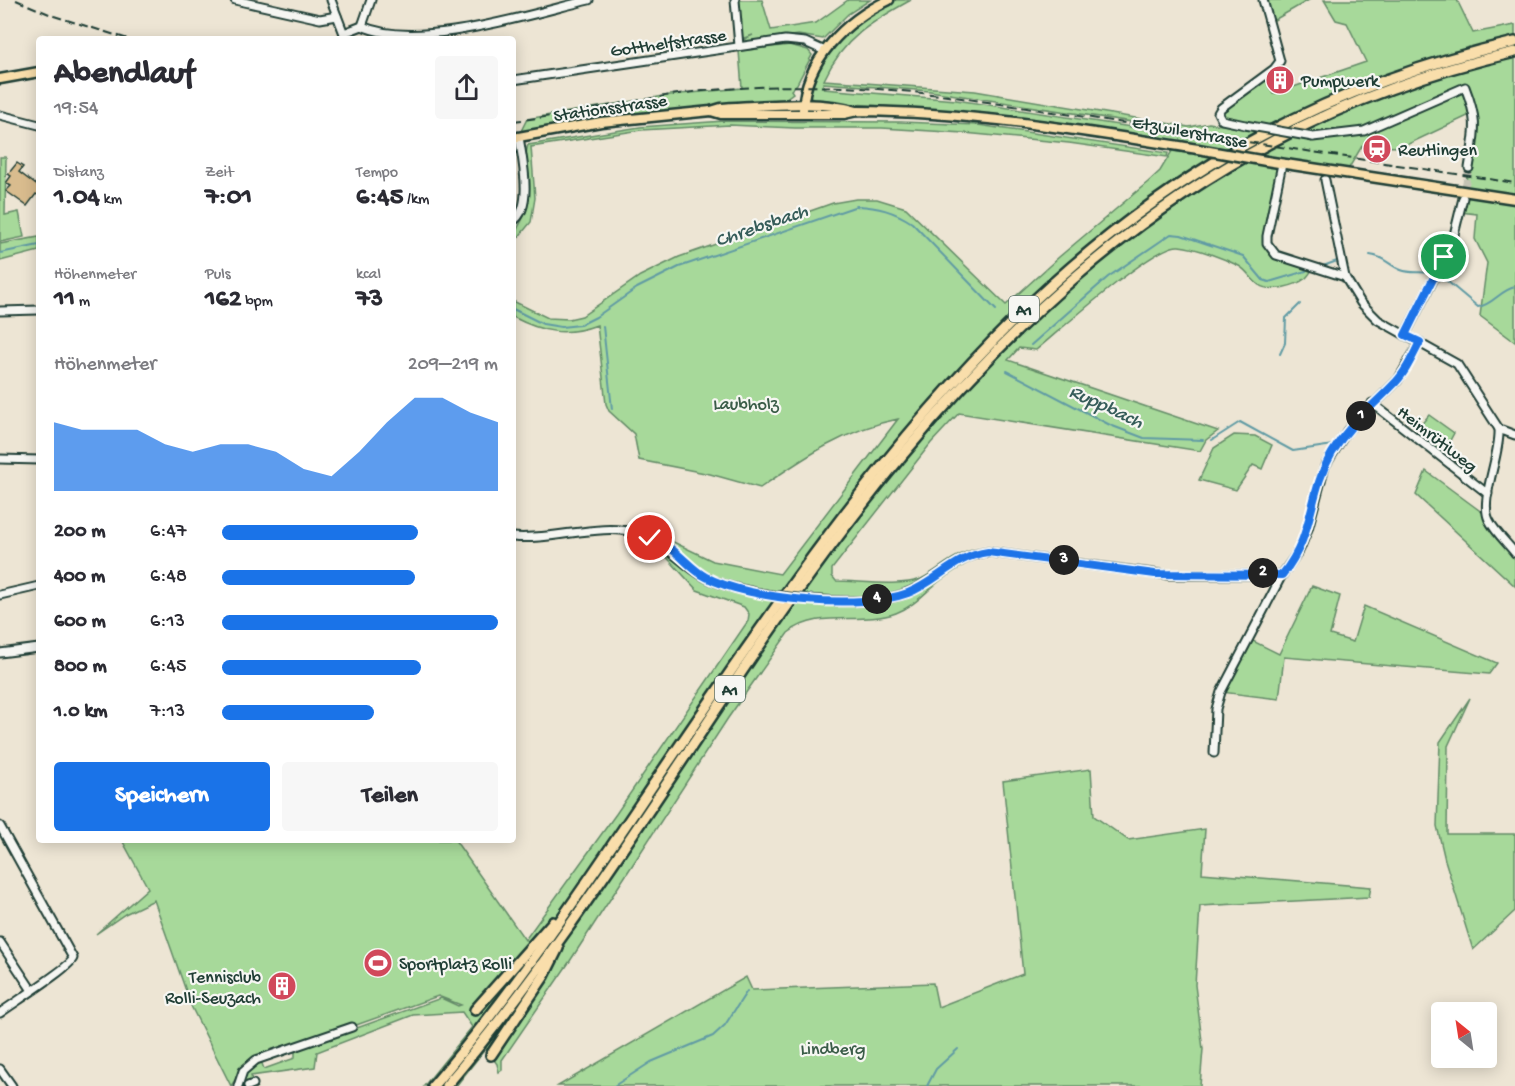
<!DOCTYPE html>
<html lang="de">
<meta charset="utf-8">
<style>
:root{--surface:#fff;--page:#f7f7f7;--text:#2b2b33;--muted:#7c7c81;--accent:#1a73e8}
body{margin:0;font-family:"Gochi Hand",sans-serif;background:var(--page);color:var(--text);height:100vh;display:flex;flex-direction:column;font-size:22px;white-space:nowrap}
*{box-sizing:border-box;margin:0}
p{font-size:20px;color:var(--muted)}
.icon{flex:none;width:33px;height:33px;fill:none;stroke:currentColor;stroke-width:2;stroke-linecap:round;stroke-linejoin:round}
.map{position:relative;flex:1;overflow:hidden}
.drawer{position:absolute;left:36px;top:36px;width:480px;height:807px;display:flex;flex-direction:column;background:var(--surface);border-radius:6px;box-shadow:0 3px 15px #0003}
.drawer>*{flex:none}
.needle{width:39px;rotate:330deg}
.fabs{position:absolute;left:1431px;top:1002px;display:grid;gap:12px}
.fabs a{display:grid;place-items:center;width:66px;height:66px;border-radius:6px;background:var(--surface);box-shadow:0 3px 15px #0003;font-size:30px}
.pin{position:absolute;display:grid;place-items:center;width:51px;height:51px;color:#fff;margin:-26px;border:3px solid #fff;border-radius:50%;box-shadow:0 2px 6px #0007}
.km{position:absolute;width:30px;height:30px;margin:-15px;border-radius:50%;background:#222;color:#fff;font-size:16px;line-height:30px;text-align:center}
.round{display:grid;place-items:center;flex:none;width:63px;height:63px;border-radius:6px;background:var(--page)}
.headline{display:flex;align-items:center;justify-content:space-between;height:102px;padding:0 18px}
h1{font-size:33px;font-weight:700;line-height:45px}
.stats{display:grid;grid-template-columns:repeat(3,1fr);gap:9px;height:102px;padding:6px 18px}
.stats div{display:grid;align-content:center}
.stats b{font-size:26px;font-weight:700}
.stats small{font-size:16px;font-weight:400}
.stats p{font-size:16px}
.chart{height:168px;padding:12px 18px}
.chart p{display:flex;justify-content:space-between}
.chart svg{width:100%;height:108px;margin-top:6px;fill:var(--accent);opacity:.7}
.button{display:flex;gap:12px;margin-top:auto;padding:12px 18px}
.button a{flex:1;height:69px;border-radius:6px;background:var(--accent);color:#fff;font-size:24px;font-weight:700;line-height:69px;text-align:center}
.button a+a{background:var(--page);color:var(--text)}
ul{padding:0 18px;list-style:none;font-size:20px}
li{display:grid;grid-template-columns:96px 72px 1fr;align-items:center;height:45px}
li i{height:15px;border-radius:8px;background:var(--accent)}
.map>svg:first-child{display:block}
.green{fill:#a7d99a;stroke:#638b67;stroke-width:1.5;fill-rule:evenodd}
.lines{fill:none;stroke-linecap:round;stroke-linejoin:round}
.stream{stroke:#619ba4;stroke-width:2}
.building{fill:#d9bc8e;stroke:#1f3d34;stroke-width:1.5}
.minor-tunnel{stroke:#c4c3b4;stroke-width:7;stroke-dasharray:7 3.5;stroke-linecap:butt}
.minor-casing{stroke:#1f3d34;stroke-width:11}
.major-casing{stroke:#1f3d34;stroke-width:13}
.highway-casing{stroke:#1f3d34;stroke-width:14}
.minor{stroke:#f6f6f2;stroke-width:7}
.major{stroke:#f9deab;stroke-width:8}
.highway{stroke:#f9deab;stroke-width:9}
.rail{stroke:#1f3d34;stroke-width:2;stroke-dasharray:9 4.5;stroke-linecap:butt}
.minor-bridge-casing{stroke:#1f3d34;stroke-width:11;stroke-linecap:butt}
.major-bridge-casing{stroke:#1f3d34;stroke-width:13;stroke-linecap:butt}
.minor-bridge{stroke:#f6f6f2;stroke-width:7}
.major-bridge{stroke:#f9deab;stroke-width:8}
.route-casing{stroke:#fff;stroke-width:12}
.route{stroke:#1a73e8;stroke-width:8}
.labels{text-anchor:middle;stroke-width:4.5;stroke-linejoin:round;paint-order:stroke}
.shield{fill:#f6f6f2;stroke:#60746d;stroke-width:1.5}
.shield-label{font-size:16px;font-weight:bold;fill:#1f3d34}
.street-label{font-size:18px;fill:#1f3d34;stroke:#f6f6f2}
.poi-label{font-size:18px;fill:#1f3d34;stroke:#f6f6f2;text-anchor:start}
.park-label{font-size:18px;fill:#3a5c48;stroke:#f6f6f2}
.water-label{font-size:20px;font-style:italic;fill:#355c59;stroke:#f6f6f2}
</style>
<div class="map">
<svg width="1515" height="1086" viewBox="0 0 1515 1086">
<rect width="100%" height="100%" fill="#ede5d4"/>
<filter id="ink" filterUnits="userSpaceOnUse"><feTurbulence type="fractalNoise" baseFrequency=".0167" numOctaves="2"/><feDisplacementMap in="SourceGraphic" scale="12" xChannelSelector="R" yChannelSelector="G"/><feConvolveMatrix kernelMatrix="1 2 1 2 8 2 1 2 1" color-interpolation-filters="sRGB"/></filter>
<g filter="url(#ink)">
<!-- green -->
<g class="green">
<path d="M735,0H762L771,30L816,23L848,0H870L848,14L823,39L798,35L747,42L744,39L753,35L738,40Z"/>
<path d="M896,0H911C873,21 843,38 824,80L975,91L1189,127L1209,123L1234,127L1245,125L1247,122L1225,117L1223,110L1265,78L1273,94L1366,62L1347,23L1336,20L1324,0H1457L1473,33L1515,25V342L1480,316L1487,263L1475,239L1477,214L1460,212L1472,150L1474,113L1402,147L1362,146L1346,173L1282,164L1267,236L1271,250L1314,267C1312,270 1309,275 1306,278C1296,286 1270,293 1259,285C1251,280 1248,271 1239,266C1223,258 1197,248 1179,246C1156,243 1058,332 1036,350L1019,348L1008,360L1218,431L1206,440L1200,451L959,413L931,443L832,569V576L836,581C859,581 900,587 921,579C936,572 947,560 962,554C970,550 980,546 988,552C973,559 955,570 941,580C925,592 915,606 896,613C860,626 819,608 788,633L728,718L570,961L502,1060V1070L499,1072L497,1064L486,1048L456,1086H424L472,1027L462,1012L413,1015L317,1052L315,1067L251,1076L252,1081H243L247,1069L261,1061L264,1069L295,1058V1050L441,998L458,1006L461,1005L438,996L269,1056L241,1071L231,1086L192,1008L154,900L125,914L96,934L148,888L122,840H455L525,940L616,814L748,621L749,614L744,607L697,590L649,538H665L713,561L780,574L898,419C846,429 803,458 760,488L710,474L639,460L634,434L609,411L606,404L597,325C565,337 542,332 513,317V301L548,318L569,319L582,316L640,276L679,257L833,203L856,199H877L906,208L1006,305L1059,257L1148,182L1160,171L1172,151L1190,154L1198,149L1100,129L1001,115L813,101L810,95C818,52 858,17 896,0ZM823,83L930,91L1223,136L1216,140L956,100L824,89Z"/>
<path d="M1263,0H1309L1269,23Z"/>
<path d="M790,45L808,50L812,55L797,84L791,90L793,93L778,104L682,109L521,131L527,119L670,95L742,88L739,51Z"/>
<path d="M724,121L901,122L978,125L1168,153L1167,157L1069,143L964,133L882,128H795L730,125L641,130L531,147L535,198L531,222L513,244C513,230 523,223 526,210C530,189 522,160 528,145L640,127Z"/>
<path d="M0,157H6L5,215L19,212L24,237L0,242Z"/>
<path d="M39,237V251L0,261V244Z"/>
<path d="M1429,415L1454,433L1440,459L1424,447L1430,438L1419,427Z"/>
<path d="M1234,435L1255,436L1272,445L1262,469L1253,465L1236,490L1199,480L1214,448Z"/>
<path d="M1426,471L1483,513L1515,553V586L1416,495Z"/>
<path d="M1312,586L1340,596L1330,635L1353,642L1364,606L1497,663L1489,674L1284,657L1279,699L1221,692L1249,639L1279,654Z"/>
<path d="M1470,698L1448,746L1447,834H1515V911L1473,950L1445,860L1437,826L1440,742Z"/>
<path d="M1091,769L1094,816L1128,840L1205,829L1202,873L1371,887L1369,897L1200,906L1195,985L1203,1049L1200,1086H558L746,977L752,990L933,983L938,1007L1023,974L1003,781Z"/>
</g>
<g class="lines">
<!-- stream -->
<g class="stream">
<path d="M0,253L39,245"/>
<path d="M1370,255C1383,256 1389,265 1401,270C1411,274 1420,271 1429,273"/>
<path d="M1323,266L1340,260"/>
<path d="M1437,278L1447,281L1478,307C1493,305 1500,290 1515,287"/>
<path d="M513,309L543,324L561,327L580,325L596,317L637,288L679,267L857,206C878,207 894,211 912,223L996,310"/>
<path d="M603,326L612,409"/>
<path d="M1031,345L1108,277L1171,234L1181,235L1243,256L1263,280L1269,282L1306,271"/>
<path d="M1280,354L1285,343L1286,318L1300,304"/>
<path d="M1007,371L1110,425L1144,438L1203,440"/>
<path d="M1212,440L1240,422L1293,451L1333,445"/>
<path d="M614,1086L651,1062L713,1036L725,1025L747,991"/>
<path d="M927,1086L936,1069L958,1049"/>
</g>
</g>
<!-- building -->
<path class="building" d="M17,163L23,167L19,172L39,187V196L36,194L27,206L6,191L11,186L6,183L11,176L8,174Z"/>
<g class="lines">
<!-- minor-tunnel -->
<path class="minor-tunnel" d="M1463,196L1469,168"/>
<!-- minor casing -->
<g class="minor-casing">
<g id="minor">
<path d="M235,0L320,19L337,16"/>
<path d="M331,0L346,39"/>
<path d="M735,0L739,46"/>
<path d="M362,26L371,0"/>
<path d="M344,33L362,26C417,51 530,14 589,0"/>
<path d="M513,80L785,40L805,42L825,51"/>
<path d="M0,115L39,125"/>
<path d="M1245,125L1222,120L1218,113L1221,108L1274,69L1280,61L1263,0"/>
<path d="M1313,137L1364,131L1465,87C1479,123 1475,131 1469,168"/>
<path d="M1282,164L1267,236V243L1276,255L1345,277L1361,303L1378,320L1457,364L1499,429L1515,435"/>
<path d="M1325,180L1345,277"/>
<path d="M513,221C534,209 522,157 519,137"/>
<path d="M0,311L39,310"/>
<path d="M1405,335L1452,243L1463,198"/>
<path d="M1372,403L1488,494"/>
<path d="M1499,429C1501,454 1479,500 1489,520C1495,532 1507,543 1515,553"/>
<path d="M0,459L39,460"/>
<path d="M513,537C551,541 602,522 636,533C667,542 679,563 705,577C724,587 750,591 771,595"/>
<path d="M0,595L39,586"/>
<path d="M806,599C839,601 881,605 911,591C939,578 956,556 988,552L1168,575H1282"/>
<path d="M0,653L39,648"/>
<path d="M1214,753L1216,709L1221,692L1282,575L1300,549L1308,529L1325,466L1347,431L1398,380L1420,342"/>
<path d="M0,826L73,958C72,966 12,1004 0,1013"/>
<path d="M0,942L31,989"/>
<path d="M0,1069L12,1086"/>
<path d="M238,1086L243,1071L256,1060L352,1027"/>
<path d="M248,1086L253,1084"/>
</g>
</g>
<!-- major casing -->
<g class="major-casing">
<g id="major">
<path d="M0,79L39,72"/>
<path d="M803,110C805,60 846,20 889,0"/>
<path d="M711,111L721,114H844L857,111C974,112 1084,131 1198,149"/>
<path d="M513,138L601,122L711,111L721,108C761,106 819,99 857,111"/>
<path d="M1266,161L1515,199"/>
</g>
</g>
<!-- highway casing -->
<g class="highway-casing">
<g id="highway">
<path d="M475,1010L553,922"/>
<path d="M491,1055L544,976L558,948"/>
<path d="M433,1086C516,990 586,884 657,779C886,443 1092,138 1515,42"/>
<path d="M446,1086C559,953 651,805 749,661C944,375 1162,132 1515,52"/>
</g>
</g>
<!-- minor -->
<use href="#minor" class="minor"/>
<!-- major -->
<use href="#major" class="major"/>
<!-- highway -->
<use href="#highway" class="highway"/>
<!-- rail -->
<g class="rail">
<path d="M16,0L54,16L128,39"/>
<path d="M513,121C571,115 627,101 685,93C775,82 865,85 955,97L1515,183"/>
</g>
<!-- minor-bridge casing -->
<g class="minor-bridge-casing">
<g id="minor-bridge">
<path d="M1245,125L1313,137"/>
<path d="M771,595L806,599"/>
</g>
</g>
<!-- major-bridge casing -->
<g class="major-bridge-casing">
<path id="major-bridge" d="M1198,149L1266,161"/>
</g>
<!-- minor-bridge -->
<use href="#minor-bridge" class="minor-bridge"/>
<!-- major-bridge -->
<use href="#major-bridge" class="major-bridge"/>
</g>
</g>
<g class="lines" filter="url(#ink)">
<!-- route casing -->
<g class="route-casing">
<path id="route" d="M650,538C656,541 664,544 670,548C683,557 692,570 706,577C748,600 863,610 908,593C938,581 955,556 988,552L1155,574L1282,575C1316,533 1307,495 1332,453C1350,423 1370,409 1393,385C1405,374 1412,357 1420,342L1405,335L1444,257"/>
</g>
<!-- route -->
<use href="#route" class="route"/>
</g>
<!-- icons -->
<defs>
<g id="building-disc" transform="scale(1.5)"><circle r="9.5" fill="#d1495b" stroke="#f6f6f2"/><path d="M-4-6H4V6H1V3H-1V6H-4ZM-2.5-4.3h1.7v1.8h-1.7ZM.8-4.3h1.7v1.8H.8ZM-2.5-1h1.7V.8h-1.7ZM.8-1h1.7V.8H.8Z" fill="#fff"/></g>
<g id="station-disc" transform="scale(1.5)"><circle r="9.5" fill="#d1495b" stroke="#f6f6f2"/><path d="M-3-6H3Q5-6 5-4V2Q5 4 3 4L4.5 6H3L1.5 4h-3L-3 6H-4.5L-3 4Q-5 4-5 2V-4Q-5-6-3-6ZM-3.5-4v3h7v-3ZM-3.5 1v1.5H-2V1ZM2 1v1.5H3.5V1Z" fill="#fff"/></g>
<g id="stadium-disc" transform="scale(1.5)"><circle r="9.5" fill="#d1495b" stroke="#f6f6f2"/><path d="M0-5a6.5 5 0 1 0 0 10a6.5 5 0 1 0 0-10ZM-3.5-1.8h7v3.6h-7Z" fill="#fff"/></g>
</defs>
<g fill-rule="evenodd">
<use href="#building-disc" x="1280" y="80"/>
<use href="#station-disc" x="1377" y="149"/>
<use href="#stadium-disc" x="378" y="963"/>
<use href="#building-disc" x="282" y="986"/>
</g>
<g class="labels">
<!-- shield labels -->
<g class="shield">
<rect x="1009" y="296" width="30" height="26" rx="4.5"/>
<rect x="715" y="676" width="30" height="26" rx="4.5"/>
</g>
<g class="shield-label">
<text x="1024" y="315">A1</text>
<text x="730" y="695">A1</text>
</g>
<!-- street labels -->
<g class="street-label">
<text transform="translate(668 42) rotate(-8)" y="6">Gotthelfstrasse</text>
<text transform="translate(610 107) rotate(-8)" y="6">Stationsstrasse</text>
<text transform="translate(1190 131) rotate(10)" y="6">Etzwilerstrasse</text>
<text transform="translate(1438 438) rotate(38)" y="6">Heimrütiweg</text>
</g>
<!-- poi labels -->
<g class="poi-label">
<text x="1301" y="86">Pumpwerk</text>
<text x="1398" y="155">Reutlingen</text>
<text x="399" y="969">Sportplatz Rolli</text>
<text x="261" y="982" text-anchor="end">Tennisclub<tspan x="261" dy="21">Rolli-Seuzach</tspan></text>
</g>
<!-- park labels -->
<g class="park-label">
<text x="746" y="409">Laubholz</text>
<text x="833" y="1054">Lindberg</text>
</g>
<!-- water labels -->
<g class="water-label">
<text transform="translate(761 224) rotate(-19)" y="7">Chrebsbach</text>
<text transform="translate(1107 405) rotate(25)" y="7">Ruppbach</text>
</g>
</g>
</svg>
<div class="fabs">
<a><svg class="needle" viewBox="-14 -14 28 28"><path d="M0-13l5 13h-10z" fill="#e53935"/><path d="M0 13l5-13h-10z" fill="#7c7c81"/></svg></a>
</div>
<div class="pin" style="left:1444px;top:257px;background:#1e9e55"><svg class="icon" aria-label="arrive" viewBox="0 0 24 24"><path d="M6 21V4h12l-3 4 3 4H6"/></svg></div>
<div class="pin" style="left:650px;top:538px;background:#d93025"><svg class="icon" aria-label="check" viewBox="0 0 24 24"><path d="M5 12l5 5 9-10"/></svg></div>
<b class="km" style="left:1361px;top:416px">1</b>
<b class="km" style="left:1263px;top:573px">2</b>
<b class="km" style="left:1064px;top:560px">3</b>
<b class="km" style="left:877px;top:599px">4</b>
<section class="drawer">
<div class="headline"><div><h1>Abendlauf</h1><p>19:54</p></div><a class="round"><svg class="icon" aria-label="share" viewBox="0 0 24 24"><path d="M12 15V3M7 8l5-5 5 5M5 13v7h14v-7"/></svg></a></div>
<div class="stats">
<div><p>Distanz</p><b>1.04<small> km</small></b></div>
<div><p>Zeit</p><b>7:01</b></div>
<div><p>Tempo</p><b>6:45<small> /km</small></b></div>
</div>
<div class="stats">
<div><p>Höhenmeter</p><b>11<small> m</small></b></div>
<div><p>Puls</p><b>162<small> bpm</small></b></div>
<div><p>kcal</p><b>73</b></div>
</div>
<div class="chart"><p><span>Höhenmeter</span>209–219 m</p>
<svg viewBox="0 0 160 44" preserveAspectRatio="none"><path d="M0 44V16L10 19L20 19L30 19L40 25L50 28L60 25L70 25L80 28L90 35L100 38L110 28L120 16L130 6L140 6L150 12L160 16V44z"/></svg>
</div>
<ul>
<li><b>200 m</b>6:47<i style="width:71%"></i></li>
<li><b>400 m</b>6:48<i style="width:70%"></i></li>
<li><b>600 m</b>6:13<i style="width:100%"></i></li>
<li><b>800 m</b>6:45<i style="width:72%"></i></li>
<li><b>1.0 km</b>7:13<i style="width:55%"></i></li>
</ul>
<div class="button"><a>Speichern</a><a>Teilen</a></div>
</section>
</div>
